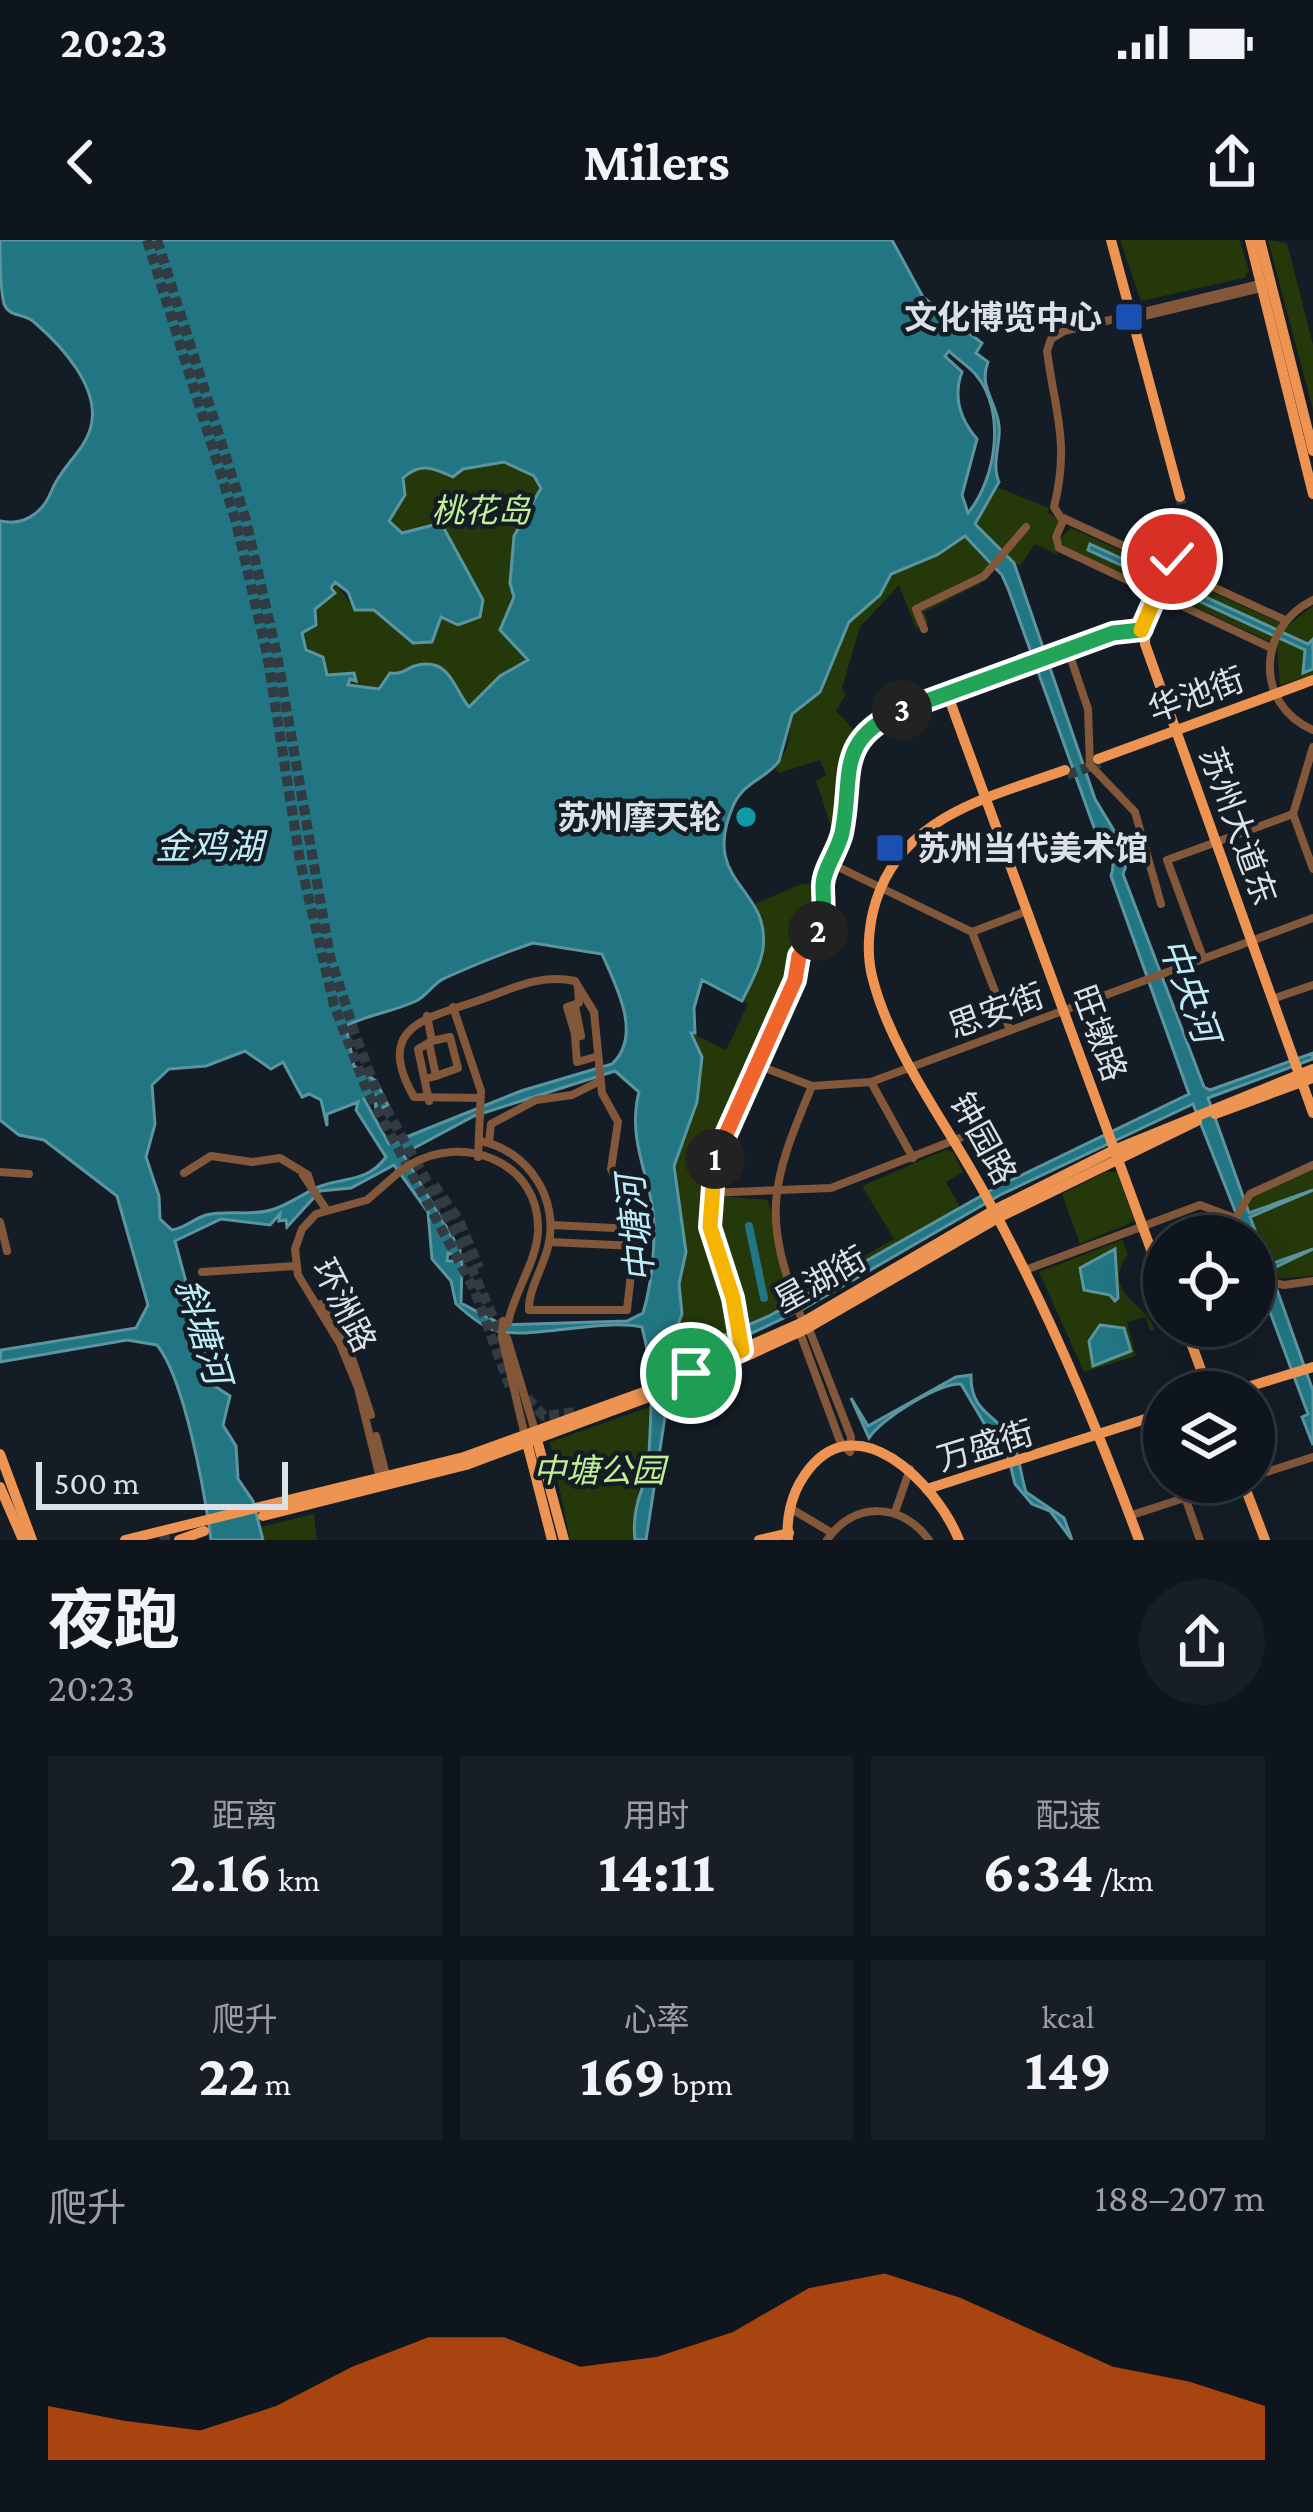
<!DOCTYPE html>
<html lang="zh">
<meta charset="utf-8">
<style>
:root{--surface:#0f151c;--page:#181e25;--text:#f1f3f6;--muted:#9b9fa3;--line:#2f343b;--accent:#ea580c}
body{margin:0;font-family:"Crimson Pro","Noto Sans SC",serif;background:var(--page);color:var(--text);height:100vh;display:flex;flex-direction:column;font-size:45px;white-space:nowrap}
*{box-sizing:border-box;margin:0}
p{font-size:39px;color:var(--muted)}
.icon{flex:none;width:66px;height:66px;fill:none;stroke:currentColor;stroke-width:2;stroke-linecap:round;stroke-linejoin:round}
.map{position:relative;height:1300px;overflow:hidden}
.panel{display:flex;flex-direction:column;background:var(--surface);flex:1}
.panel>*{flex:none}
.tools{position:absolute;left:1143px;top:975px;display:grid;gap:24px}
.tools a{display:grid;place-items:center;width:132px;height:132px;border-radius:50%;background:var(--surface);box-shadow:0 12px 48px #0002,0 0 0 3px var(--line);font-size:60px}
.scale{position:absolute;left:36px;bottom:30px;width:252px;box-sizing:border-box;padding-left:12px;border:6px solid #dbe1e7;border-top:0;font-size:33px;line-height:42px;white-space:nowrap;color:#dbe1e7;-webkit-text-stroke:9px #141c25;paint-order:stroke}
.pin{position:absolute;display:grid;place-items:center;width:102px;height:102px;color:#fff;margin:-51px;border:6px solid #fff;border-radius:50%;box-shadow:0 3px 12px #0007}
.km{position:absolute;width:60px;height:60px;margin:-30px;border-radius:50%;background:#222;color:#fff;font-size:33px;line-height:60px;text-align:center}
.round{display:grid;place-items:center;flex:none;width:126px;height:126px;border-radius:63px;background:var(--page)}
.headline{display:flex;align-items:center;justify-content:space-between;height:204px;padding:0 48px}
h1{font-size:66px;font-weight:700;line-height:90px}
.metrics{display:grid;grid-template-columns:repeat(3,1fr);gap:18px;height:204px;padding:12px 48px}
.metrics div{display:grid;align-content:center;border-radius:0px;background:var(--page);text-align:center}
.metrics b{font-size:60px;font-weight:700}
.metrics small{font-size:33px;font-weight:400}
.metrics p{font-size:33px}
.chart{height:336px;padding:24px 48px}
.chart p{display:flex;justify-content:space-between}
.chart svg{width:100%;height:216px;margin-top:12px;fill:var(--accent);opacity:.7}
.status{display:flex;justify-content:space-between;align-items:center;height:84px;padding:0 60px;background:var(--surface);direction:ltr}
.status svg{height:33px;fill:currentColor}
header{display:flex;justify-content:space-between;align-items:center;height:156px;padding:0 48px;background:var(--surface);font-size:54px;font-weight:700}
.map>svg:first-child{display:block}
.green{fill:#24380a}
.water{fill:#227582;stroke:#5a95a0;stroke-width:3;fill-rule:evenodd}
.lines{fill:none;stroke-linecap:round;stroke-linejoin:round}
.river{stroke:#227582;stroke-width:8}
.major-tunnel{stroke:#323a42;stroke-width:10;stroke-dasharray:10 5;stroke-linecap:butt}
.minor{stroke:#83583a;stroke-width:8}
.major{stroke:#ed9452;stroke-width:10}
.minor-bridge{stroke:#83583a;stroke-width:8}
.split-1-casing{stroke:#fff;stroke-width:24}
.split-2-casing{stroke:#fff;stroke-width:24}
.split-3-casing{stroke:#fff;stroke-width:24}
.split-4-casing{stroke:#fff;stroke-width:24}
.split-5-casing{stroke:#fff;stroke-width:24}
.split-1{stroke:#f5b400;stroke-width:15}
.split-2{stroke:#f0652b;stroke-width:15}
.split-3{stroke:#22a559;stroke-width:15}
.split-4{stroke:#22a559;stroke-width:15}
.split-5{stroke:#f5b400;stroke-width:15}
.transit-dot{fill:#1a4fb4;stroke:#141c25;stroke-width:4.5}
.culture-dot{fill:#0f9aa8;stroke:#141c25;stroke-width:4.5}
.labels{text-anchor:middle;stroke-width:9;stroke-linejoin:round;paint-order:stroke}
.poi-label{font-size:33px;font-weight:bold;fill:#dbe1e7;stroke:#141c25;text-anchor:end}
.park-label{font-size:33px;font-style:italic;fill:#c1ef93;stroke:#141c25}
.street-label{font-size:33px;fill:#dbe1e7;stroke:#141c25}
.water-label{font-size:36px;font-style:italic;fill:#bdeef7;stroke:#141c25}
</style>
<div class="status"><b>20:23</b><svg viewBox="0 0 49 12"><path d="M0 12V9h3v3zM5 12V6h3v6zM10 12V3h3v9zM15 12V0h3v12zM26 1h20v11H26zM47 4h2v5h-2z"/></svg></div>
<header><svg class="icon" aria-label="back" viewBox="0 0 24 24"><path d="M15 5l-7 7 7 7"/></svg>Milers<svg class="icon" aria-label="share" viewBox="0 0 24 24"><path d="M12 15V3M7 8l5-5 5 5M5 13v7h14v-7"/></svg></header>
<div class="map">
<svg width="1313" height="1300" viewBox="0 0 1313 1300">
<rect width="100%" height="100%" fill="#141c25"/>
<!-- green -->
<g class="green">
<path d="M1120,0H1240L1249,31L1244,38L1141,61Z"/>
<path d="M1268,0L1287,3L1313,105V170Z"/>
<path d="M504,222L536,238L541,248L514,296L510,343L514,357L502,383L528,420L500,436L469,467C454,450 452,419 419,425C407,427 406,435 392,433L379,449L348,446L350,439L356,441L354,433L328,435L324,418L307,411L302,394L312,389L315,368L334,353L335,342L355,370H375L413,403L432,402L441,377L458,385L480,377L483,360L441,283L402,293L389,281L405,255L403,237C426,219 435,236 458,236L463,229Z"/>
<path d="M997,247L1049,268L1048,273L1061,280L1051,297L1058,315L1035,304L1020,326L1008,318L983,342L924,372L928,383L916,388L899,345L860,387L842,448L846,454L836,471L858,494L842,527L835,599L816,541L826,535L820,520L779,533L775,528L787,508L792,474L818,454L848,382L880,355L891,334C938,315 975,294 997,247Z"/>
<path d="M1071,288L1287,386L1313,366V435L1280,445L1277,405L1065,307L1060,298Z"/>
<path d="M801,644L820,645C821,685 809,680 796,712C793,721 794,730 791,739C765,808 715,873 705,946C698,995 728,1044 732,1092L681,1112L672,1102L680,1081L679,1044L686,1012L674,927L700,844L702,817L693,794L726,810L748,764L739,759L761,689L753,665Z"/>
<path d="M945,910L953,912L963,932L946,942L960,967L799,1061L797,1054L894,999L862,946Z"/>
<path d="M1313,928V1036L1273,1039L1245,963L1260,951Z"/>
<path d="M1106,932H1117L1135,981L1080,1004L1062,954Z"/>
<path d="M719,956L768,960L793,1064L736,1090C731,1046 714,1004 713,959Z"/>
<path d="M1122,1000L1128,1014C1100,1054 1145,1060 1155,1090L1150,1091L1146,1077L1127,1082L1136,1116L1084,1132L1039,1032Z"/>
<path d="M655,1165L651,1227L639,1243L635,1300H570L550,1202Z"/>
<path d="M314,1274L317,1300H263L261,1287Z"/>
</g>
<!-- water -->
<g class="water">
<path d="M0,0H892L923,57L982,103L976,113L988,122C978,147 997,162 999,186C1001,203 991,224 999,242L975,284L1014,323L1095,559L1119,599L1127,623L1123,634L1204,847L1210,850L1313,813V819L1208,858L1249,973L1313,950L1250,977L1268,1025L1313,1009L1270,1030L1313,1151V1205L1302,1177L1308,1174L1254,1029V996H1234L1239,981L1193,864L1000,955L803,1069L672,1131L646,1300H635C632,1274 639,1252 649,1233C654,1224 649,1223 649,1215C651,1166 655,1137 642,1087C598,1078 529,1101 494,1090C482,1087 465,1072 456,1064L451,1041L432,1019L428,972L394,925L351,948L320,951L287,987L286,980L279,981L280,974L270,985L221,979L175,1001L193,1068L194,1098L200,1097L213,1145L230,1156L223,1185L236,1206L238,1239L253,1261L263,1300H211C205,1255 185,1139 157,1105L127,1100L0,1122L1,1110L136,1088L148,1065L117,956L44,900L19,895L0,880V281C23,286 42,274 51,252C60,228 83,212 90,190C103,150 62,106 34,82C24,72 11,79 4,64C0,48 0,19 0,0ZM949,111C957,119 972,129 976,135C1006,170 997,238 968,273L962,255L977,199C960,179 953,156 962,132L945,116ZM504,222L534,236L541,248L514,296L510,343L514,357L500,390L528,420L500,436L469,467C454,450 451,418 418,425C406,427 405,435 390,433L379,449L348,445L350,439L356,441L354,433L327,435L323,417L306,410L302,393L316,385L315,369L335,353L331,348L335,342L348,352L355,370H374L413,403L432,402L441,377L458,385L480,377L483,360L441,283L402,293L389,281L405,255L403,238C421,221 435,229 453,237L463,229ZM965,296L1002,335L1009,351L1095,590C1109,600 1117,618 1111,636L1189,854L995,948L769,1076L683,1113L672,1100L682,1074L679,1044L686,1012L674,926L697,862L702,817L691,793H695L694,768L702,740L742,761C750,745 760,727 763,709C771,645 698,644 734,564C745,541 766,539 779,521L792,474L820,452L849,382L880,355L891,334L937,315ZM533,703L602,714C616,746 643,795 612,824L521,851L389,904L364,859L375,856L376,871L388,865L376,841L354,826L346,786C366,775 393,772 416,761C427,756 434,742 445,738C474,725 501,714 533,703ZM245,811L271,829L283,822L302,857L309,854L321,860L327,886V874L358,862L356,870L386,917C368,942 345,937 321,946C303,953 289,965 271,970C254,976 227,970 206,975C193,979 185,988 172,990L160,979L159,956L146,917L155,884L152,845L169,829L206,826ZM615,831L639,852C627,898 649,936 653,971C656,1003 652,1043 643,1073L627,1081L503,1085L461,1063L462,1021H447L448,1013L460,1017V1010L403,914L474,876Z"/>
<path d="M1090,304L1308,404L1313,399V429L1303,433L1305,410L1088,310Z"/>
<path d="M1115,1009L1118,1058L1115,1061L1110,1055L1084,1050L1080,1028Z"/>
<path d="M1100,1085L1124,1088L1131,1111L1093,1126L1089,1101Z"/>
<path d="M971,1135C970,1176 1001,1174 1014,1205C1020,1219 1021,1237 1026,1252L1064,1278L1072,1300L1050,1271L1032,1264L1015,1244L1004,1199L984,1183L961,1144C938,1143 881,1179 869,1198L851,1158L868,1186L956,1137Z"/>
</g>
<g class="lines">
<!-- river -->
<path class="river" d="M749,986L764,1058"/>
<!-- major-tunnel -->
<g class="major-tunnel">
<path d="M147,0L236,282L267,414L300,621L334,765L368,853L474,1049L511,1150"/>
<path d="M157,0L246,280L277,415L330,716L355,794L377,852L457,995L503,1100"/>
<path d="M1177,322L1187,291L1180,257"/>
<path d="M1067,535L1100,523"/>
<path d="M434,945L459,980L479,1028"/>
<path d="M527,1158L544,1176L576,1172"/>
<path d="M160,1300L175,1296"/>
</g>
<!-- minor -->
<g class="minor">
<path d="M1264,43L1064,91L1051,99L1047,111C1055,172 1070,203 1054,267L1063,281L1056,297L1059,308L1271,408"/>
<path d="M1140,77L1265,47"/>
<path d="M1063,278L1285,380"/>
<path d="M1313,360C1257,387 1254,465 1313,490"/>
<path d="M924,389L916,369L984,336L1026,287"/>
<path d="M1069,413L1088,469L1090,525L1135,572L1161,664"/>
<path d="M1293,574L1313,629"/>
<path d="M832,624L972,692L1027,671"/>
<path d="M972,692L1010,790"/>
<path d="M1203,718L1167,620L1293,574L1313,507"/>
<path d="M1278,757L1313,745"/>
<path d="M575,766L581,796L576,797L567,767L579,763L578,747"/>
<path d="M453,767L481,851L478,917"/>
<path d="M427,776L432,801L418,809L429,861"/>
<path d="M575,797L577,822L595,817"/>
<path d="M432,801L450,797L458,828L436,836"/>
<path d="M755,824L812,846L871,842L1313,678"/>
<path d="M425,839L436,836L429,803"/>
<path d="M871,842L913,918"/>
<path d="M812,846C769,948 762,976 803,1082L800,1093L840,1201L850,1212"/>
<path d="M480,901C528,910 560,959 548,1007C543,1028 528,1050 529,1070H627L635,997L632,972L611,929L618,882L602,853L594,772L575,741C538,733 508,751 474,762C422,779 375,789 414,857L480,858"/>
<path d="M489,903L491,884L536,860L572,855L600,841"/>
<path d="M408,926C462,892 541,921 538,992C536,1023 514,1052 508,1083"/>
<path d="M0,932L29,934"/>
<path d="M184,933L211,916L252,922L280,918L308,935L312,948"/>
<path d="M303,935L326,969"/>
<path d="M708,953L831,948L960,898"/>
<path d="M0,982L7,1011"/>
<path d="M552,985L634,989"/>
<path d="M1225,996L1250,954L1313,925"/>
<path d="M550,1002L636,1006"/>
<path d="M1028,1029L1200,965L1232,977"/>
<path d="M202,1032L295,1026"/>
<path d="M1254,1039L1284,1045L1313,1041"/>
<path d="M321,1064L351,1115L371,1175"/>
<path d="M807,1084L851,1197L850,1210"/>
<path d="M502,1098L525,1196"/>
<path d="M507,1098L535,1191"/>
<path d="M742,1110L733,1085V1057L710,987L709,943L721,901L795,740C801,712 813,706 822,683C828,668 820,653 824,638C829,623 838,611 841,595C848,562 838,527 860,498C885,466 1108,389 1150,391"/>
<path d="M376,1196L387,1239"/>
<path d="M1254,1236L1313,1217"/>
<path d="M381,1242L358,1148L340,1104L298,1035L295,1009L302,989L316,974L367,960L398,933"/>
<path d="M1185,1257L1200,1300"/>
<path d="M790,1268L832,1293"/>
<path d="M895,1272L910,1229"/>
<path d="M1135,1274L1234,1242"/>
<path d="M827,1300C853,1261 902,1262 929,1300"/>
</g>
<!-- major -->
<g class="major">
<path d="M1111,0L1180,257"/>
<path d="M1250,0L1313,254"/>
<path d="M1260,0L1313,211"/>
<path d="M1172,319L1146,374L1145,404L1313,873"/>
<path d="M947,453L1164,1045"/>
<path d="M1098,519L1313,440"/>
<path d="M1065,530C996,555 911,573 880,650C869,677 865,711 873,740C893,816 950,888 987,958C1047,1067 1096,1184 1139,1300"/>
<path d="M1215,874L1313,838"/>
<path d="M1185,1086L1209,1152"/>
<path d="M1231,1152L1313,1127"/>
<path d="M536,1196L564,1300"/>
<path d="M526,1199L552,1300"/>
<path d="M0,1214L32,1300"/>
<path d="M1243,1242L1265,1300"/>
<path d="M0,1247L23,1300"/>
<path d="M927,1249L1164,1173"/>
<path d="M263,1276L466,1225L692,1141L806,1089L998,978L1197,881"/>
<path d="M125,1300L464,1217L652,1149L803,1082L994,970L1114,910L1313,829"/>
<path d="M179,1300L204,1291"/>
<path d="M759,1300L789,1293"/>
<path d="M788,1300C786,1279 791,1255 804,1236C855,1159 937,1245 959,1300"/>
</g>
<!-- minor-bridge -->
<g class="minor-bridge">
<path d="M398,933L408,926"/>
<path d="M502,1098L503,1081"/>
</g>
</g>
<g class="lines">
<!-- split-1 casing -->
<g class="split-1-casing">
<path id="split-1" d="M691,1133L742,1110L733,1058L710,987L715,919"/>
</g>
<!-- split-2 casing -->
<g class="split-2-casing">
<path id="split-2" d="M715,919L795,740L799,716L818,691"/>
</g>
<!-- split-3 casing -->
<g class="split-3-casing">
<path id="split-3" d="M818,691C826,674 823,663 823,646C823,629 838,611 842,593C854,534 834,501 902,470"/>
</g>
<!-- split-4 casing -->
<g class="split-4-casing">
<path id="split-4" d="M902,470L1113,393L1141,390"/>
</g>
<!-- split-5 casing -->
<g class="split-5-casing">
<path id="split-5" d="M1141,390L1172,319"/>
</g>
<!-- split-1 -->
<use href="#split-1" class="split-1"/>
<!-- split-2 -->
<use href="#split-2" class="split-2"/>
<!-- split-3 -->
<use href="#split-3" class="split-3"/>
<!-- split-4 -->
<use href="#split-4" class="split-4"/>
<!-- split-5 -->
<use href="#split-5" class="split-5"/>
</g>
<!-- markers -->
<g class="transit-dot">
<rect x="1114" y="62" width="30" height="30" rx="6"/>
<rect x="875" y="593" width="30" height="30" rx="6"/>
</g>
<circle class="culture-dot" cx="746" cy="577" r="12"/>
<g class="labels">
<!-- poi labels -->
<g class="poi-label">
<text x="1102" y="89">文化博览中心</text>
<text x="722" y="589">苏州摩天轮</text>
<text x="917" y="620" text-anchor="start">苏州当代美术馆</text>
</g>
<!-- park labels -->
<g class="park-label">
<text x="481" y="282">桃花岛</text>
<text x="599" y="1242">中塘公园</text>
</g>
<!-- street labels -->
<g class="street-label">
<text transform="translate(1196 454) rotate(-20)" y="12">华池街</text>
<text transform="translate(1239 586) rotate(70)" y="12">苏州大道东</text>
<text transform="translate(996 770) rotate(-20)" y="12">思安街</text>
<text transform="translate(1100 793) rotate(70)" y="12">旺墩路</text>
<text transform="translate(984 898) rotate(61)" y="12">钟园路</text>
<text transform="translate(820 1039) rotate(-29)" y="12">星湖街</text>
<text transform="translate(345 1065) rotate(63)" y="12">环洲路</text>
<text transform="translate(985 1205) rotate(-17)" y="12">万盛街</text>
</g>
<!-- water labels -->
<g class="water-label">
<text x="209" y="619">金鸡湖</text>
<text transform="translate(1190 750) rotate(70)" y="13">中央河</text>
<text transform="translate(635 989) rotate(-96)" y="13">中塘河</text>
<text transform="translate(204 1091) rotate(73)" y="13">斜塘河</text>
</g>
</g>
</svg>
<div class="tools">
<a><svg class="icon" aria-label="locate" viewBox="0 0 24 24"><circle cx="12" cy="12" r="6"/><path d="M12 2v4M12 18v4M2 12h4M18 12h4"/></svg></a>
<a><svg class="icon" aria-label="layers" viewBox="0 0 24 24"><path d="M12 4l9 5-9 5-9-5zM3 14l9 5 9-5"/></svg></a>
</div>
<div class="scale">500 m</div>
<div class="pin" style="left:691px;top:1133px;background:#1e9e55"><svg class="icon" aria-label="arrive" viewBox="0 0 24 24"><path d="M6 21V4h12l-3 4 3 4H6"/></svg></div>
<div class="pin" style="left:1172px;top:319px;background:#d93025"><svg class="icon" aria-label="check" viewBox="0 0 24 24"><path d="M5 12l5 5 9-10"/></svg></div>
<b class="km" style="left:715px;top:919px">1</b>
<b class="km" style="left:818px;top:691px">2</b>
<b class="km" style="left:902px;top:470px">3</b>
</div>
<section class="panel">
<div class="headline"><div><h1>夜跑</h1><p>20:23</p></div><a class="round"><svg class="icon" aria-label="share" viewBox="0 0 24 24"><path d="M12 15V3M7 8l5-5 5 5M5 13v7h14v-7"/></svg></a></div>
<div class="metrics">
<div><p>距离</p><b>2.16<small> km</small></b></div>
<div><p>用时</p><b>14:11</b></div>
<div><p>配速</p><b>6:34<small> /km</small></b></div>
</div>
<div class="metrics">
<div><p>爬升</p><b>22<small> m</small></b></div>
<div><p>心率</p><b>169<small> bpm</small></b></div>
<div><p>kcal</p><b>149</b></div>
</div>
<div class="chart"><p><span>爬升</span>188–207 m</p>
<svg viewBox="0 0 160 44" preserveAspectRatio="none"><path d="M0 44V33L10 36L20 38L30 33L40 25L50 19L60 19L70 25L80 23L90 18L100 9L110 6L120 11L130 18L140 25L150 28L160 33V44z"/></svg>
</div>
</section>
